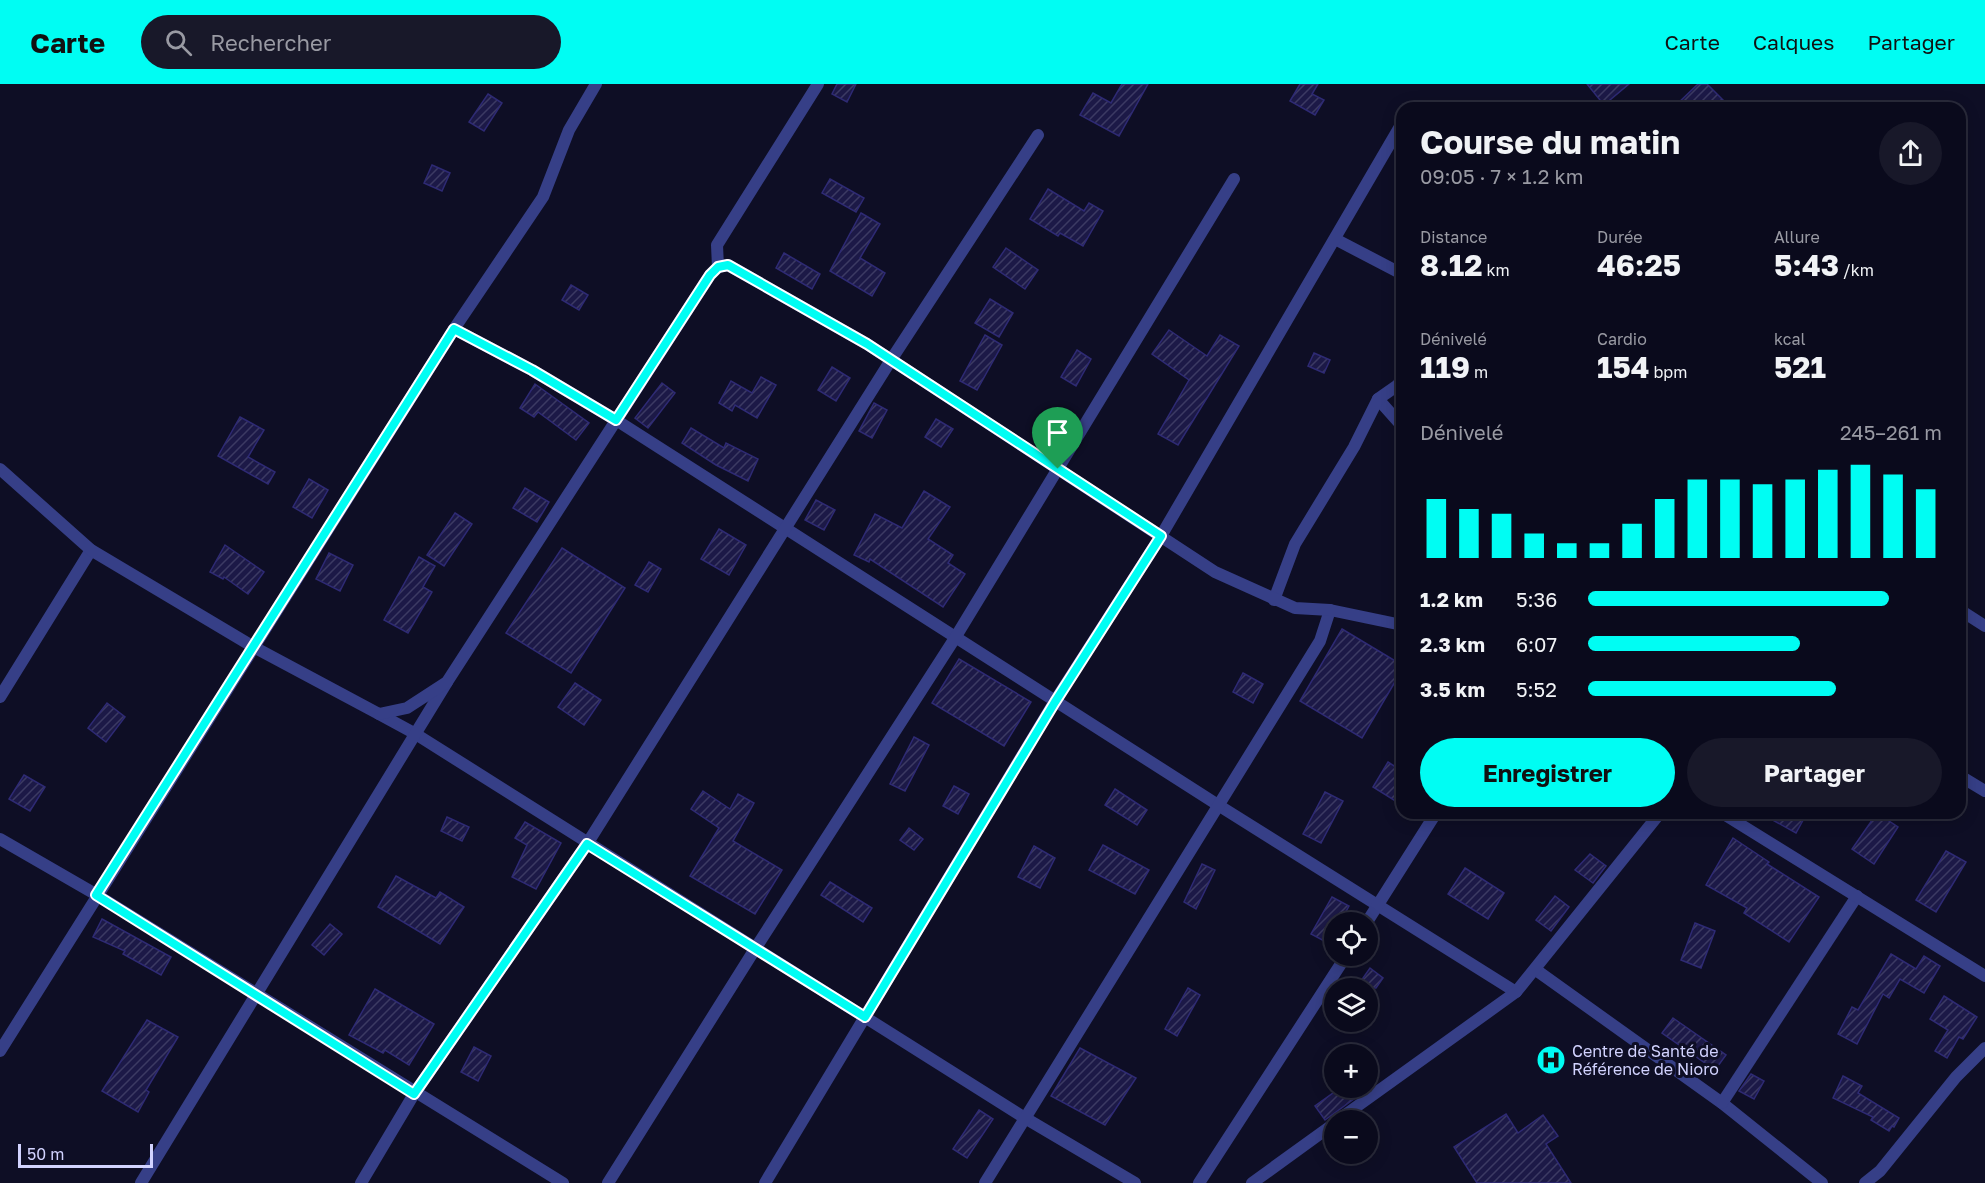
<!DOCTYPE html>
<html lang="fr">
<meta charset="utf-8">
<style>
:root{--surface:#0a0a1c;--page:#181829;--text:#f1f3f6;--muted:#999aa3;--line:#2a2b3b;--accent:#00fdf3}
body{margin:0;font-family:"Golos Text",sans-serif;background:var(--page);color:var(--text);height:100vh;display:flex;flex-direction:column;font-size:22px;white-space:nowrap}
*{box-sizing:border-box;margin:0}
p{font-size:20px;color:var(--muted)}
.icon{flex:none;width:33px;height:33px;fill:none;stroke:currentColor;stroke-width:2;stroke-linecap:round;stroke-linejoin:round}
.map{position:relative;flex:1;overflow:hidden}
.sheet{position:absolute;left:1396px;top:18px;width:570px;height:717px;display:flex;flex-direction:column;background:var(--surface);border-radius:18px;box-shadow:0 3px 15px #0003,0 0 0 2px var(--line)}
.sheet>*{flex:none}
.tools{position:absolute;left:1324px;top:828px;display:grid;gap:12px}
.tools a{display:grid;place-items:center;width:54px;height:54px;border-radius:50%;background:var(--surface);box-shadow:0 3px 15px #0003,0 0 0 2px var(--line);font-size:30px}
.scale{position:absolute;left:18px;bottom:15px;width:135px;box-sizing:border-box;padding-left:6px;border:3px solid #d2d3ff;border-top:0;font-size:16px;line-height:21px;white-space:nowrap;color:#d2d3ff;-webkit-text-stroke:4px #0e0e25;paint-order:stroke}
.pin{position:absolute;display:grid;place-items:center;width:51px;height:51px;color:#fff;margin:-62px -26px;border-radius:50% 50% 50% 0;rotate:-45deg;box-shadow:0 0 6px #0007}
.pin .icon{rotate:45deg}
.round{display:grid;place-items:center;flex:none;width:63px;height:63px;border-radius:32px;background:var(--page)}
.summary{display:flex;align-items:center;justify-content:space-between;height:102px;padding:0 24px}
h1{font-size:33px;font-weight:700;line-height:45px}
.stats{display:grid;grid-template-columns:repeat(3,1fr);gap:9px;height:102px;padding:6px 24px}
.stats div{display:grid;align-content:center}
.stats b{font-size:30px;font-weight:700}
.stats small{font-size:16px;font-weight:400}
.stats p{font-size:16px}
.chart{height:168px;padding:12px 24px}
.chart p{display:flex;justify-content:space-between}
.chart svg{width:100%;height:108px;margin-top:6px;stroke:var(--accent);stroke-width:6}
.cta{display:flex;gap:12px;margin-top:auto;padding:12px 24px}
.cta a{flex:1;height:69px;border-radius:36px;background:var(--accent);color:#111;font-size:24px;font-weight:700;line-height:69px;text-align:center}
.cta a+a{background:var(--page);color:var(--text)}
ul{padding:0 24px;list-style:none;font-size:20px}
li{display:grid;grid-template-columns:96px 72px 1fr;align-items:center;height:45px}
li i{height:15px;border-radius:8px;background:var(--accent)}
header{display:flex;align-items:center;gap:36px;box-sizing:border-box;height:84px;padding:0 30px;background:var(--accent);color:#111}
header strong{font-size:28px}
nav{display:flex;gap:33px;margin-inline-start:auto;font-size:21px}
.search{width:420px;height:54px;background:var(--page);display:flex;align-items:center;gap:15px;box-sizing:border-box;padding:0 21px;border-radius:33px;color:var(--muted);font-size:22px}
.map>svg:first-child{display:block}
.building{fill:url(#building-hatch);stroke:#2e2a74;stroke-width:1.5}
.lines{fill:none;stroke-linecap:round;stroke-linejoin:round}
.minor{stroke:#363f87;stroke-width:12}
.tertiary{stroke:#363f87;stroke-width:12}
.route-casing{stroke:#fff;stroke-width:12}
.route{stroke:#00fdf3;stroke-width:8}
.labels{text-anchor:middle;stroke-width:6;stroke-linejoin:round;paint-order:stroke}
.poi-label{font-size:16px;fill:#d2d3ff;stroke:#0e0e25;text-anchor:start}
</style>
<header>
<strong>Carte</strong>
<div class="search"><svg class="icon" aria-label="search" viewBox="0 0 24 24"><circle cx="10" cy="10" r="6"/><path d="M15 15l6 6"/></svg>Rechercher</div>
<nav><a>Carte</a><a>Calques</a><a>Partager</a></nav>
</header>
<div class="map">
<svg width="1985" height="1099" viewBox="0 0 1985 1099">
<defs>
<pattern id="building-hatch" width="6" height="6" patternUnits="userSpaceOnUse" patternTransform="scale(1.5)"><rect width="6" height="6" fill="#1c1947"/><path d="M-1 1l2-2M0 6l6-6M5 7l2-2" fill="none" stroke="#3c3a63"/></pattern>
</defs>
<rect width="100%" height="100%" fill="#0e0e25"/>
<!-- building -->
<g class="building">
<path d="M837,0H856L847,18L832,10Z"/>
<path d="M1122,0H1148L1119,52L1080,31L1093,9L1111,19Z"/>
<path d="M1300,0H1318L1312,10L1324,16L1315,31L1290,17Z"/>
<path d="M1587,0H1629L1604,21Z"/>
<path d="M1698,0H1707L1731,24H1673Z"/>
<path d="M488,10L502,19L484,47L469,38Z"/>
<path d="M432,81L450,89L442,107L424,99Z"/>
<path d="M830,95L864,114L856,128L822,109Z"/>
<path d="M1048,105L1084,127L1089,119L1103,127L1083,162L1060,149L1058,152L1030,135Z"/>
<path d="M861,129L880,140L860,174L885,189L872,212L830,187Z"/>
<path d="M1006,164L1038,186L1025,205L993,183Z"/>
<path d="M784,169L820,190L812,205L776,184Z"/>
<path d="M571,201L588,211L579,226L562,216Z"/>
<path d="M990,215L1013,229L999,253L975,239Z"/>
<path d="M1169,246L1207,272L1220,251L1239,262L1178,361L1158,350L1189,296L1152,270Z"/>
<path d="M985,251L1002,261L977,306L960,297Z"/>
<path d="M1077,266L1091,275L1076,302L1061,293Z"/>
<path d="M1314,269L1330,276L1324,289L1308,282Z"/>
<path d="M832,283L850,294L836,317L818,306Z"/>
<path d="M761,293L776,301L757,334L735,321L732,327L719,319L731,297L752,309Z"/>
<path d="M662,299L675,309L648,344L635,334Z"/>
<path d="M535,300L589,339L576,356L538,328L534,333L520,324Z"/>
<path d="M874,319L887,326L872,354L859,347Z"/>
<path d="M240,333L264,346L248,373L275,388L268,400L218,372Z"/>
<path d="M936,335L953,345L941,363L925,353Z"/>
<path d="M691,344L724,364L726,359L758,375L748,397L716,381L682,359Z"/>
<path d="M309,395L328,406L312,434L293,423Z"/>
<path d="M525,404L549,418L537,438L513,424Z"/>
<path d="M924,407L950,423L928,455L953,471L948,479L965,490L943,523L870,475L869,478L854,471L875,430L902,444Z"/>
<path d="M816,416L835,426L824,446L805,436Z"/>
<path d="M455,429L472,440L444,482L427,471Z"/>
<path d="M719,445L746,461L729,491L701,475Z"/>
<path d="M225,461L264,488L248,510L224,493L223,495L210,488Z"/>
<path d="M562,464L625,504L571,589L506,549Z"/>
<path d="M329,469L353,481L340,507L316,495Z"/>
<path d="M419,473L435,482L423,503L432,508L408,549L384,536Z"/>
<path d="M649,478L661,485L648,508L635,501Z"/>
<path d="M1342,545L1402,581V586L1362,654L1300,617Z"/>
<path d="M959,575L1031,618L1004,662L932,619Z"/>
<path d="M1243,589L1263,600L1253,619L1233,608Z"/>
<path d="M575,599L601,616L584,641L558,623Z"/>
<path d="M107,619L125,633L106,658L88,644Z"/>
<path d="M914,653L929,661L905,707L890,700Z"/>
<path d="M1388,678L1402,687V710L1397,718L1373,703Z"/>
<path d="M24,691L45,703L30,727L9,715Z"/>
<path d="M954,702L969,710L958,730L943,722Z"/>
<path d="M1115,705L1147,726L1137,741L1105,721Z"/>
<path d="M703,707L730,725L738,710L754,719L733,757L782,786L755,830L690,792L719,744L691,725Z"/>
<path d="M1325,708L1343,717L1321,759L1303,750Z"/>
<path d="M1760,729H1807L1796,749Z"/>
<path d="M1877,729L1898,743L1874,780L1852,765Z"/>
<path d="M447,733L469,743L462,757L441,747Z"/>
<path d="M525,738L561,759L536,805L512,793L527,761L515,754Z"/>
<path d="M909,744L923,755L914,766L900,756Z"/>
<path d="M1733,754L1769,778L1767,780L1819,813L1789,858L1744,829L1747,824L1706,801Z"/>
<path d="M1103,761L1149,786L1135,810L1089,786Z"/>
<path d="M1034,762L1055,774L1040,804L1018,793Z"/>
<path d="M1946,767L1966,778L1936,828L1916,816Z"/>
<path d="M1590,770L1606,782L1593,799L1575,786Z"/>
<path d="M1202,780L1215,786L1196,825L1184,818Z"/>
<path d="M1465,784L1504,809L1488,835L1448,810Z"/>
<path d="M396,792L436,814L440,808L464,823L440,860L378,823Z"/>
<path d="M830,798L872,824L863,838L821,811Z"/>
<path d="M1555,812L1569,823L1551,847L1536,836Z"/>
<path d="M1332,813L1349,822L1340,838H1335V847L1328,859L1311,850Z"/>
<path d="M102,835L171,873L161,891L123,870L125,867L93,853Z"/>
<path d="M1695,839L1715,847L1701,884L1681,876Z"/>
<path d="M330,840L342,850L324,871L312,861Z"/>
<path d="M1891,870L1916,885L1924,872L1940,882L1924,909L1900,895L1889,914L1883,910L1857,960L1838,950L1852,923L1858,926Z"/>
<path d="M1370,884L1383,894L1376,904H1356Z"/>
<path d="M1188,904L1200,911L1177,952L1165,945Z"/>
<path d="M375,905L434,940L409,981L385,966L383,969L349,951Z"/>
<path d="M1944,912L1977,933L1963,955L1959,953L1947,974L1935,967L1948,946L1930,935Z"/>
<path d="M1673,934L1726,971L1715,986L1662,949Z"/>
<path d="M147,936L178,953L146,1006L149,1008L138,1028L102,1007Z"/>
<path d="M474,963L491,972L478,997L461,988Z"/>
<path d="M1080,964L1136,994L1105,1041L1051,1012Z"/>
<path d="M1751,990L1764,997L1754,1015L1739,1007Z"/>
<path d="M1843,992L1862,1002L1858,1009L1899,1034L1894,1043L1892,1042L1889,1047L1871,1036L1873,1033L1833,1014Z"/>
<path d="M1340,1004H1369L1325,1036L1315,1022Z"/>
<path d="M979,1026L993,1035L967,1074L953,1065Z"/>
<path d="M1506,1030L1518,1049L1543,1031L1558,1052L1546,1060L1571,1099H1477L1454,1063Z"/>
</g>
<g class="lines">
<!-- minor -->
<g class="minor">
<path d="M1335,155L1402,190"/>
<path d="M718,183L717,161L818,0"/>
<path d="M454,245L532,286L616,336L1218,721L1516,908"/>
<path d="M1378,315L1402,342"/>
<path d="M1274,516L1295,460L1354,363L1378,315L1398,301L1402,293"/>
<path d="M1960,526L1985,542"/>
<path d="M0,613L91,466"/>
<path d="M379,630L414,649L1025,1034L1135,1099"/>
<path d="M1960,692L1985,707"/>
<path d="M0,755L97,811L563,1099"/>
<path d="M1367,838L1436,729"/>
<path d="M1536,886L1722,1019L1822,1099"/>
<path d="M0,967L454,245L543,113L569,46L596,0"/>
<path d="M1722,1019L1857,812"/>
<path d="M1338,1036L1516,908L1660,729"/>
<path d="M141,1099L447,598"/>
<path d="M361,1099L414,1010L587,760L891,276L1038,51"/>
<path d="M608,1099L755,865L955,554L1234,95"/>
<path d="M765,1099L1055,617L1161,452L1402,39"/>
<path d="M985,1099L1320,557L1330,526"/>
<path d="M1199,1099L1346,872"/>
<path d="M1252,1099L1335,1039"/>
<path d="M1865,1099L1880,1087L1956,993L1985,964"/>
</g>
<!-- tertiary -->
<g class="tertiary">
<path d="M0,385L91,466L252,562L379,630L407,624L447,598L710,191L718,183L728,181L867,260L1215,488L1295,524L1330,526L1402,541"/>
<path d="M1722,729L1985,892"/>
</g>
</g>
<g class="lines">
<!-- route casing -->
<g class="route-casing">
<path id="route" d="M728,181L867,260L1161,452L1055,618L865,933L587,760L414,1010L96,811L454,245L532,286L616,336L710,191L718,183Z"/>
</g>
<!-- route -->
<use href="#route" class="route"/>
</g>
<!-- icons -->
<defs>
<g id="hospital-disc" transform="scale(1.5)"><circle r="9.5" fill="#00fdf3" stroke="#0e0e25"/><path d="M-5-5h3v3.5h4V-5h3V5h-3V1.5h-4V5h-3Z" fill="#111"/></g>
</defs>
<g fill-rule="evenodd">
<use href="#hospital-disc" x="1551" y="976"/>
</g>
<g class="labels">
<!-- poi labels -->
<g class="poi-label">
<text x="1572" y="973">Centre de Santé de<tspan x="1572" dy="18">Référence de Nioro</tspan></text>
</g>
</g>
</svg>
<div class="tools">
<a><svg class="icon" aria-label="locate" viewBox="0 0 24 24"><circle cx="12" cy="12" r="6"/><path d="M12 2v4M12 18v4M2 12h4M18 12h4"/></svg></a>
<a><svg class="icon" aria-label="layers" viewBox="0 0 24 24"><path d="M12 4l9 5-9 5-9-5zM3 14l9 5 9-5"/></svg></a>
<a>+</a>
<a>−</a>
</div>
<div class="scale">50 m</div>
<div class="pin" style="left:1058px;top:385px;background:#1e9e55"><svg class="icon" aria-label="arrive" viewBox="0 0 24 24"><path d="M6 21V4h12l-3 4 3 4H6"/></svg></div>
<section class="sheet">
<div class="summary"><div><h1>Course du matin</h1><p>09:05 · 7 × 1.2 km</p></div><a class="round"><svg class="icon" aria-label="share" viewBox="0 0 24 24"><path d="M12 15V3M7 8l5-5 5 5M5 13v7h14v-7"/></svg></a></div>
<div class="stats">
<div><p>Distance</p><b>8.12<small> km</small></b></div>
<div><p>Durée</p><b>46:25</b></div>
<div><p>Allure</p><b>5:43<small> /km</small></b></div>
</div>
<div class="stats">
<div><p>Dénivelé</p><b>119<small> m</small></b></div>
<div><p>Cardio</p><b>154<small> bpm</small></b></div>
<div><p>kcal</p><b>521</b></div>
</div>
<div class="chart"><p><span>Dénivelé</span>245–261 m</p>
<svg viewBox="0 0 160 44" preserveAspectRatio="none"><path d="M5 44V20M15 44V24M25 44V26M35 44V34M45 44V38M55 44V38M65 44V30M75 44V20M85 44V12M95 44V12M105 44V14M115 44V12M125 44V8M135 44V6M145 44V10M155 44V16"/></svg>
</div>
<ul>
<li><b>1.2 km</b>5:36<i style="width:85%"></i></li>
<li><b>2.3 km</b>6:07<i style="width:60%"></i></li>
<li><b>3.5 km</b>5:52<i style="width:70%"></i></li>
</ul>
<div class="cta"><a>Enregistrer</a><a>Partager</a></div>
</section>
</div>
